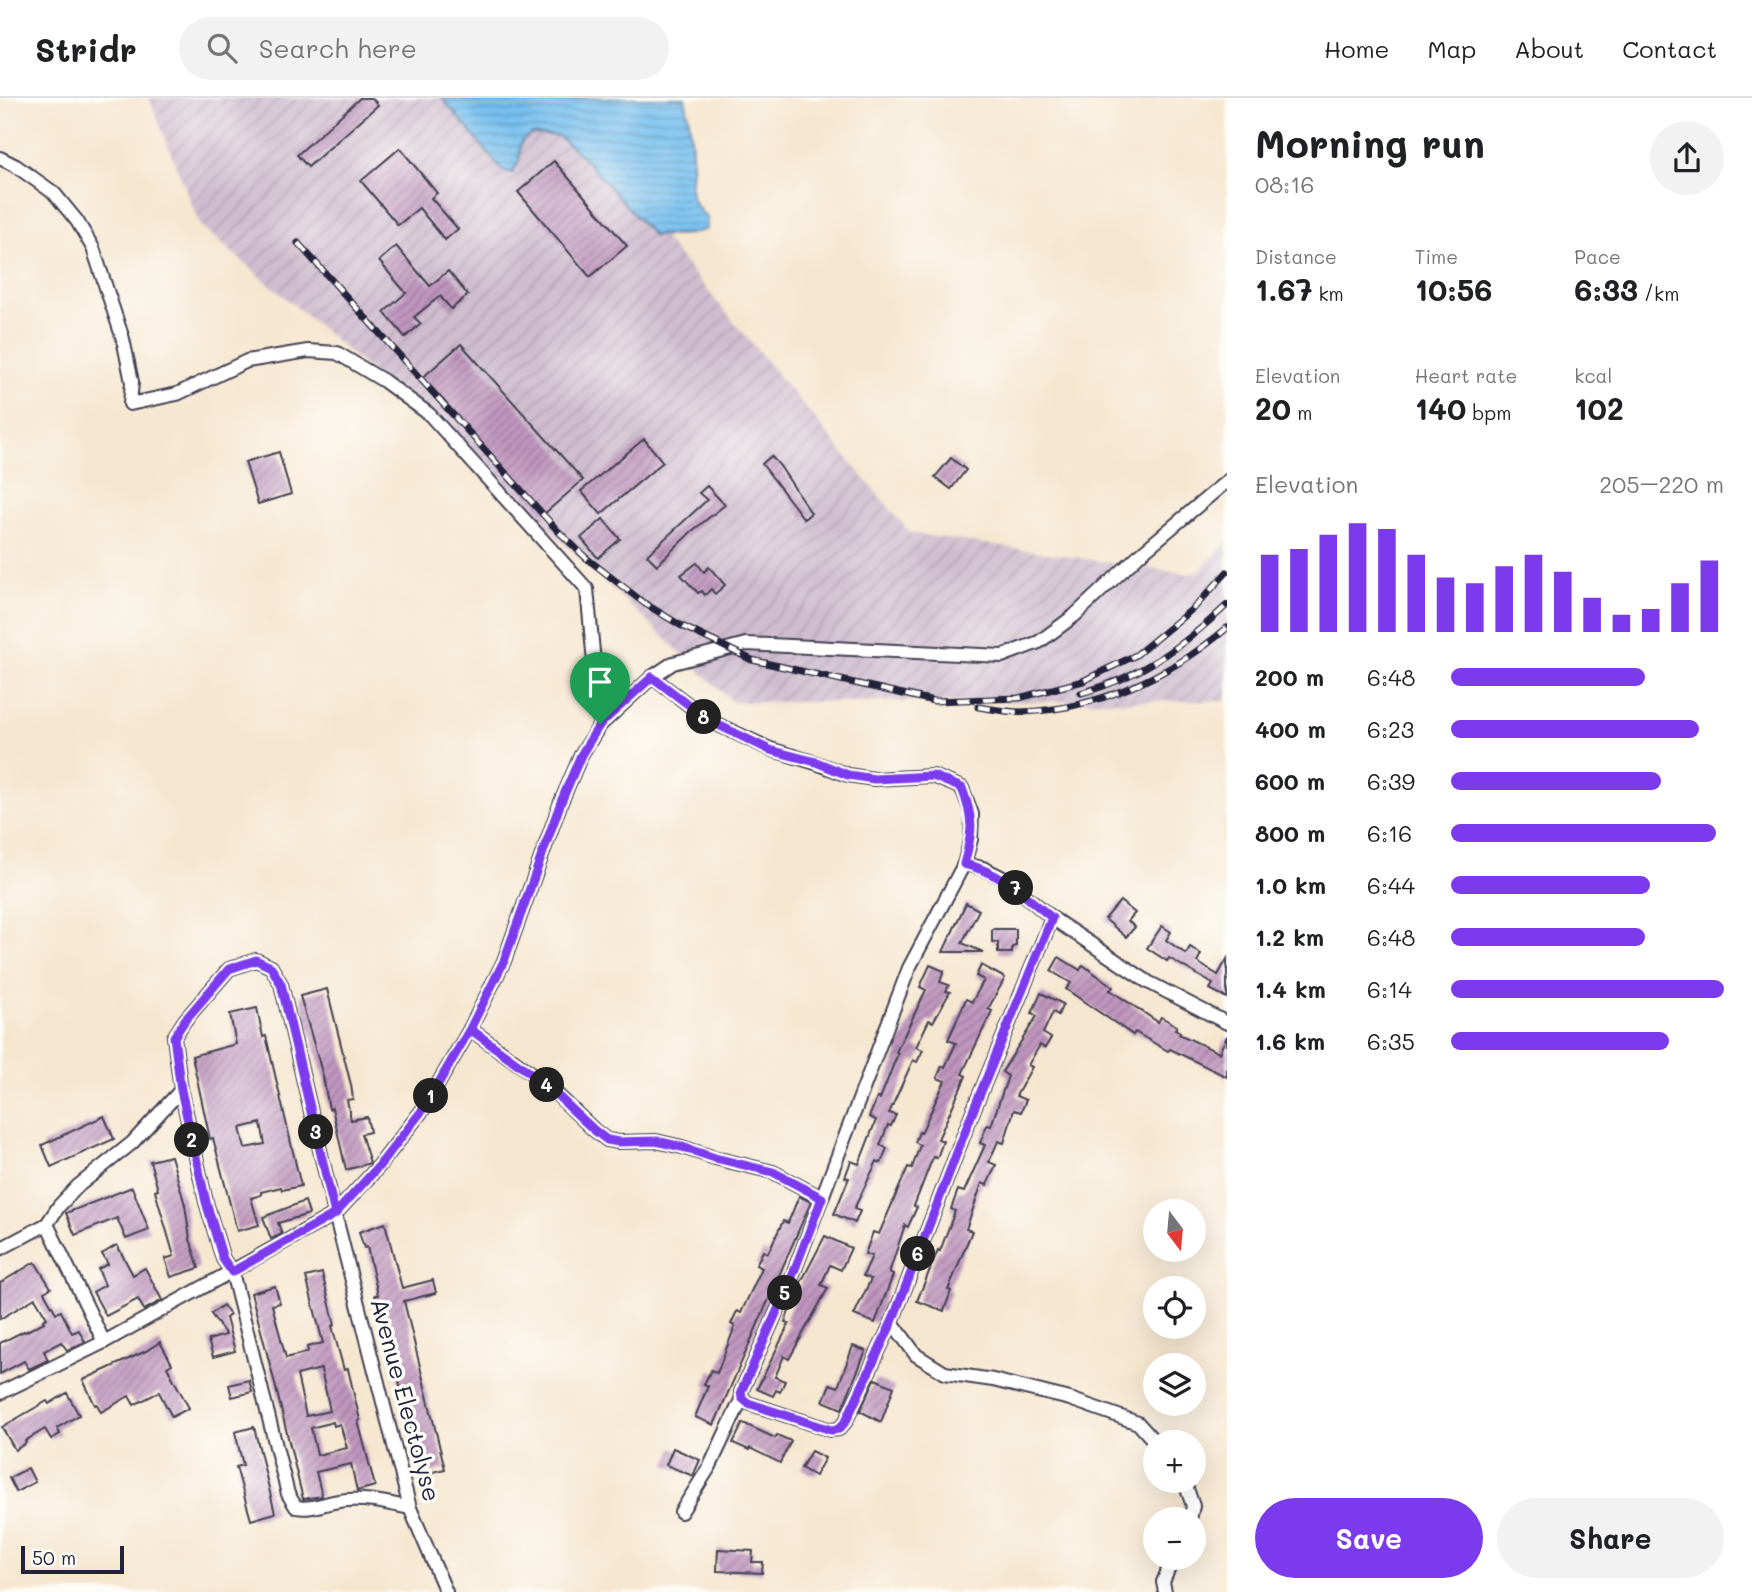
<!DOCTYPE html>
<meta charset="utf-8">
<style>
:root{--surface:#fff;--page:#f2f2f2;--text:#202124;--muted:#757577;--line:#e0e0e0;--accent:#7c3aed}
body{margin:0;font-family:Mali,sans-serif;background:var(--page);color:var(--text);height:100vh;display:flex;flex-direction:column;font-size:26px;white-space:nowrap}
*{box-sizing:border-box;margin:0}
p{font-size:23px;color:var(--muted)}
.icon{flex:none;width:38px;height:38px;fill:none;stroke:currentColor;stroke-width:2;stroke-linecap:round;stroke-linejoin:round}
.map{position:relative;flex:1;overflow:hidden}
.drawer{display:flex;flex-direction:column;background:var(--surface);width:525px}
.drawer>*{flex:none}
.needle{width:46px;rotate:164deg}
.controls{position:absolute;left:1143px;top:1101px;display:grid;gap:14px}
.controls a{display:grid;place-items:center;width:63px;height:63px;border-radius:50%;background:var(--surface);box-shadow:0 7px 28px #0002;font-size:35px}
.scale{position:absolute;left:21px;bottom:18px;width:103px;box-sizing:border-box;padding-left:7px;border:4px solid #22223b;border-top:0;font-size:19px;line-height:24px;white-space:nowrap;color:#22223b;-webkit-text-stroke:5px #fdfcf7;paint-order:stroke}
.pin{position:absolute;display:grid;place-items:center;width:60px;height:60px;color:#fff;margin:-72px -30px;border-radius:50% 50% 50% 0;rotate:-45deg;box-shadow:0 0 7px #0007}
.pin .icon{rotate:45deg}
.km{position:absolute;width:35px;height:35px;margin:-18px;border-radius:50%;background:#222;color:#fff;font-size:19px;line-height:35px;text-align:center}
.round{display:grid;place-items:center;flex:none;width:74px;height:74px;border-radius:37px;background:var(--page)}
.head{display:flex;align-items:center;justify-content:space-between;height:119px;padding:0 28px}
h1{font-size:38px;font-weight:700;line-height:52px}
.metrics{display:grid;grid-template-columns:repeat(3,1fr);gap:10px;height:119px;padding:7px 28px}
.metrics div{display:grid;align-content:center}
.metrics b{font-size:30px;font-weight:700}
.metrics small{font-size:19px;font-weight:400}
.metrics p{font-size:19px}
.chart{height:196px;padding:14px 28px}
.chart p{display:flex;justify-content:space-between}
.chart svg{width:100%;height:126px;margin-top:7px;stroke:var(--accent);stroke-width:6}
.button{display:flex;gap:14px;margin-top:auto;padding:14px 28px}
.button a{flex:1;height:80px;border-radius:42px;background:var(--accent);color:#fff;font-size:28px;font-weight:700;line-height:80px;text-align:center}
.button a+a{background:var(--page);color:var(--text)}
ul{padding:0 28px;list-style:none;font-size:23px}
li{display:grid;grid-template-columns:112px 84px 1fr;align-items:center;height:52px}
li i{height:18px;border-radius:9px;background:var(--accent)}
header{display:flex;align-items:center;gap:42px;box-sizing:border-box;height:98px;padding:0 35px;background:var(--surface);border-bottom:2px solid var(--line)}
header strong{font-size:33px}
nav{display:flex;gap:38px;margin-inline-start:auto;font-size:24px}
.search{width:490px;height:63px;background:var(--page);display:flex;align-items:center;gap:18px;box-sizing:border-box;padding:0 24px;border-radius:38px;color:var(--muted);font-size:26px}
main{display:flex;flex:1;min-height:0}
.map>svg:first-child{display:block}
.industrial{fill:url(#industrial-furrows)}
.water{fill:url(#water-rules);stroke:#4c7196;stroke-width:2}
.building{fill:url(#building-hatch);fill-rule:evenodd}
.lines{fill:none;stroke-linecap:round;stroke-linejoin:round}
.street-casing{stroke:#423f51;stroke-width:16}
.street{stroke:#fff;stroke-width:12}
.rail-casing{stroke:#22223b;stroke-width:7}
.rail{stroke:#fdfcf7;stroke-width:4.5;stroke-dasharray:13;stroke-linecap:butt}
.route-casing{stroke:#fff;stroke-width:14}
.route{stroke:#7c3aed;stroke-width:9}
.labels{text-anchor:middle;stroke-width:7;stroke-linejoin:round;paint-order:stroke}
.street-label{font-size:24px;fill:#22223b;stroke:#fdfcf7}
</style>
<header>
<strong>Stridr</strong>
<div class="search"><svg class="icon" aria-label="search" viewBox="0 0 24 24"><circle cx="10" cy="10" r="6"/><path d="M15 15l6 6"/></svg>Search here</div>
<nav><a>Home</a><a>Map</a><a>About</a><a>Contact</a></nav>
</header>
<main>
<div class="map">
<svg width="1227" height="1494" viewBox="0 0 1227 1494">
<defs>
<pattern id="industrial-furrows" width="10" height="10" patternUnits="userSpaceOnUse" patternTransform="scale(1.75)"><rect width="10" height="10" fill="#cfbdcf"/><path d="M-1 1l2-2M0 10L10 0M9 11l2-2" fill="none" stroke="#b1a2b3"/></pattern>
<pattern id="water-rules" width="6" height="5" patternUnits="userSpaceOnUse" patternTransform="scale(1.75)"><rect width="6" height="5" fill="#77c0f0"/><path d="M0 2.5h6" fill="none" stroke="#619cc4"/></pattern>
<pattern id="building-hatch" width="6" height="6" patternUnits="userSpaceOnUse" patternTransform="scale(1.75)"><rect width="6" height="6" fill="#c096bf"/><path d="M-1 1l2-2M0 6l6-6M5 7l2-2" fill="none" stroke="#9c7a9c"/></pattern>
</defs>
<rect width="100%" height="100%" fill="#fdfcf7"/>
<filter id="ink" filterUnits="userSpaceOnUse"><feTurbulence type="fractalNoise" baseFrequency=".0143" numOctaves="2"/><feDisplacementMap in="SourceGraphic" scale="14" xChannelSelector="R" yChannelSelector="G"/><feConvolveMatrix kernelMatrix="1 2 1 2 8 2 1 2 1" color-interpolation-filters="sRGB"/></filter>
<filter id="wash" filterUnits="userSpaceOnUse"><feTurbulence type="fractalNoise" baseFrequency=".00686" numOctaves="4" result="noise"/><feDisplacementMap in="SourceGraphic" scale="28" xChannelSelector="R" yChannelSelector="G"/><feGaussianBlur stdDeviation="1.57" result="paint"/><feColorMatrix in="noise" values="0 0 0 0 0 0 0 0 0 0 0 0 0 0 0 0 0 1.4 0 .05"/><feComposite in="paint" operator="in"/></filter>
<g filter="url(#wash)">
<rect width="100%" height="100%" fill="#f6e6cf"/>
<!-- industrial -->
<path class="industrial" d="M149,0H547L910,435L1188,476L1199,473L1227,444V603L733,604L472,359L200,127Z"/>
<!-- water -->
<path class="water" d="M442,0H685C688,14 692,41 692,55C694,85 681,96 707,120V131L690,136L653,138L580,56L558,38L532,36L521,44L519,64L512,75L502,72Z"/>
<g id="blocks">
<!-- building -->
<g class="building">
<path d="M360,0H372L378,7L308,69L297,57Z"/>
<path d="M400,50L437,95L431,100L458,131L445,142L419,110L398,127L361,83Z"/>
<path d="M554,63L627,148L590,179L518,94Z"/>
<path d="M396,148L430,188L448,173L468,197L451,211L440,198L414,219L421,226L405,239L384,214L406,195L379,163Z"/>
<path d="M461,246L583,382L544,416L422,280Z"/>
<path d="M644,341L663,364L601,416L581,393Z"/>
<path d="M279,354L291,396L258,406L245,364Z"/>
<path d="M771,358L780,368L811,415L804,421L762,366Z"/>
<path d="M951,360L966,372L951,391L935,379Z"/>
<path d="M707,388L725,407L692,433L657,467L647,457L707,402L699,395Z"/>
<path d="M603,421L620,441L598,460L581,440Z"/>
<path d="M697,465L704,474L709,469L725,487L715,496L711,491L705,497L702,493L698,495L681,477Z"/>
<path d="M1120,803L1135,815L1128,823L1135,829L1126,839L1105,821Z"/>
<path d="M966,805L979,812L962,845L983,854H943Z"/>
<path d="M1162,828L1171,834L1166,842L1186,856L1190,849L1201,856L1197,864L1218,877L1227,861V900L1210,891L1213,886L1169,860L1167,863L1147,850Z"/>
<path d="M992,831H1016V848L1012,849V855H998V844H992Z"/>
<path d="M1059,859L1080,872L1083,867L1113,889L1110,892L1158,924L1161,919L1177,928L1175,931L1180,934L1179,936L1219,955L1227,938V979L1170,951L1168,953L1135,934L1133,937L1096,912L1066,891L1071,885L1051,873Z"/>
<path d="M930,867L944,873L940,884L949,887L946,893L950,894L933,924L929,922L916,949L923,952L917,964L913,962L889,1015L896,1017L891,1028L888,1027L880,1047L887,1050L881,1065L877,1063L854,1111L860,1113L855,1125L834,1116L849,1080L845,1079L851,1063L859,1066L876,1022L869,1019L877,1000L880,1001L898,955L896,954L926,892L920,889Z"/>
<path d="M981,867L1005,880L988,911L992,913L962,976L966,978L938,1041L943,1043L937,1060L933,1059L914,1108L917,1109L908,1129L905,1127L889,1175L893,1177L875,1225L854,1217L871,1181L863,1178L872,1158L865,1156L873,1134L879,1136L908,1069L912,1070L920,1047L915,1044L919,1034L921,1035L945,983L937,980L942,968L945,969L956,945L948,942L966,901L972,904L984,882L976,878Z"/>
<path d="M327,891L351,987L353,1001L347,1002L351,1022L367,1019L370,1034L361,1036L370,1065L346,1072L332,1010L329,1011L323,978L300,898Z"/>
<path d="M1041,895L1063,906L1058,917L1053,914L1043,935L1051,940L1045,950L1040,947L1028,967L1032,969L1016,998L1026,1002L1021,1014L1014,1012L1004,1045L998,1043L989,1064L996,1067L987,1087L982,1085L966,1131L972,1133L948,1192L951,1193L944,1213L917,1203L938,1152L940,1153L955,1113L951,1111L958,1092L964,1094L985,1047L980,1045L987,1027L991,1028L1008,978L1002,974L1037,918L1032,915Z"/>
<path d="M257,910L263,939L266,938L301,1088L282,1092L281,1089L261,1094V1097L251,1100L259,1127L237,1133L213,1040L210,1041L192,958L236,946L230,916ZM261,1025L265,1046L245,1050L240,1030Z"/>
<path d="M104,1018L114,1041L51,1069L42,1047Z"/>
<path d="M171,1058L185,1107L190,1141L199,1170L171,1179L165,1161L174,1158L155,1093L158,1092L150,1063Z"/>
<path d="M132,1089L149,1132L126,1141L117,1120L75,1137L66,1115Z"/>
<path d="M799,1098L811,1104L714,1327L695,1319L708,1288L704,1286L711,1272L717,1275L735,1228L731,1226L737,1213L741,1215L762,1170L756,1167L763,1153L768,1155L783,1123L788,1125Z"/>
<path d="M305,1103L309,1116L278,1125L282,1136L271,1141L263,1119Z"/>
<path d="M385,1125L402,1190L433,1182L436,1195L404,1203L445,1371L420,1377L390,1244L388,1245L375,1197H378L367,1149L364,1150L359,1134Z"/>
<path d="M825,1138L851,1150L841,1172L830,1167L821,1187L828,1190L789,1261L784,1258L775,1279L785,1283L780,1294L776,1292L773,1298L757,1291L789,1226L785,1224L797,1192Z"/>
<path d="M117,1147L133,1177L145,1170L162,1202L144,1212L138,1201L106,1218L93,1194L105,1187L98,1171L108,1166L102,1156Z"/>
<path d="M35,1164L51,1190L44,1194L56,1215L61,1213L72,1235L79,1232L85,1244L67,1252L61,1244L44,1253L48,1262L29,1271L24,1263L0,1276V1245L24,1233L25,1234L44,1224L43,1222L47,1220L35,1200L0,1221V1185Z"/>
<path d="M322,1175L335,1227L332,1228L344,1272L348,1271L360,1322L358,1323L375,1388L357,1393L351,1366L316,1374L322,1398L303,1401L273,1278L251,1195L275,1188L280,1205L272,1207L286,1260L308,1254L307,1249L323,1245L306,1179ZM321,1271L330,1313L306,1318L297,1277ZM333,1324L334,1328L340,1326L347,1350L317,1357L311,1330Z"/>
<path d="M223,1207L230,1217L226,1220L235,1253L213,1259L208,1242L226,1237L211,1216Z"/>
<path d="M160,1244L172,1266L167,1269L189,1310L172,1319L159,1294L134,1307L129,1298L101,1314L97,1306L95,1307L83,1282L146,1253Z"/>
<path d="M853,1248L866,1253L842,1311L823,1303L830,1286L838,1289Z"/>
<path d="M875,1281L894,1289L881,1324L860,1313Z"/>
<path d="M249,1282L252,1294L232,1299L229,1287Z"/>
<path d="M67,1295L79,1317L57,1330L60,1336L51,1341L45,1331L25,1343L26,1345L15,1352L2,1329L47,1303L49,1306Z"/>
<path d="M743,1325L775,1340L777,1337L791,1343L780,1365L750,1350L749,1352L733,1345Z"/>
<path d="M254,1329L275,1415L251,1422L236,1369L243,1367L235,1334Z"/>
<path d="M673,1350L700,1362L693,1378L666,1367Z"/>
<path d="M811,1353L825,1360L815,1378L801,1370Z"/>
<path d="M28,1370L35,1384L16,1394L9,1380Z"/>
<path d="M718,1451L753,1453L752,1464H763L762,1475L717,1473Z"/>
</g>
</g>
</g>
<g filter="url(#ink)">
<use href="#blocks" fill-opacity="0" stroke="#423f51" stroke-width="2"/>
<g class="lines">
<!-- street casing -->
<g class="street-casing">
<g id="street">
<path d="M0,60L16,68L54,95L77,123L93,150L123,241L132,284L130,306L177,296L247,263L308,253L337,255L384,283L429,316L587,491L600,627"/>
<path d="M652,579L710,623L770,651L816,665L848,677L874,681L933,678L962,690L972,716L971,741L964,766L909,870L790,1184L741,1294L742,1300L710,1368L681,1414"/>
<path d="M964,766L983,770L1007,782L1052,820L1148,884L1227,925"/>
<path d="M470,931L544,984L594,1032L607,1042L619,1044L656,1043L682,1049L715,1060L773,1074L822,1100"/>
<path d="M47,1126L104,1244"/>
<path d="M0,1151L47,1126L59,1108L78,1088L132,1045L181,992"/>
<path d="M892,1224L916,1257L945,1275L993,1282L1070,1301L1138,1325L1155,1344"/>
<path d="M0,1295L104,1244L335,1116L379,1068L424,1010L470,931L504,863L561,704L581,657L600,627L652,579L673,565L746,546L1002,558L1039,544L1074,518L1138,458L1227,383"/>
<path d="M742,1300L748,1305L831,1332L839,1331L846,1323L892,1224L971,1018L1052,820"/>
<path d="M1184,1382L1193,1408L1190,1421"/>
<path d="M410,1410C387,1405 363,1399 339,1403C324,1405 312,1412 296,1409L288,1396L232,1174L223,1161L206,1104L181,992L174,939L185,922L229,871L256,862L271,869L281,886L335,1116L410,1410L446,1494"/>
<path d="M1165,1494L1163,1484L1173,1460"/>
</g>
</g>
<!-- street -->
<use href="#street" class="street"/>
<!-- rail casing -->
<g class="rail-casing">
<g id="rail">
<path d="M298,145L557,432L585,459L644,505L680,527L752,562L934,603L1019,600L1083,583L1136,557L1196,508L1227,474"/>
<path d="M1081,595C1141,579 1182,549 1227,507"/>
<path d="M978,609C992,611 1007,614 1021,614C1095,612 1171,578 1227,530"/>
</g>
</g>
<!-- rail -->
<use href="#rail" class="rail"/>
</g>
</g>
<g class="lines" filter="url(#ink)">
<!-- route casing -->
<g class="route-casing">
<path id="route" d="M600,626L581,657L561,704L504,863L470,931L424,1010L379,1068L335,1116L232,1174L223,1161L206,1104L181,992L174,939L185,922L229,871L256,862L271,869L281,886L335,1116L379,1068L424,1010L470,931L544,985L594,1032L607,1042L619,1044L656,1043L682,1049L715,1060L773,1074L822,1100L790,1184L741,1294L742,1300L748,1305L831,1332L839,1331L846,1323L892,1224L971,1018L1052,820C1024,797 1000,774 964,766C973,733 974,722 962,690L933,678L874,681L848,677L816,664L770,652L710,623L652,579L600,626"/>
</g>
<!-- route -->
<use href="#route" class="route"/>
</g>
<g class="labels">
<!-- street labels -->
<g class="street-label">
<text transform="translate(405 1302) rotate(75)" y="8">Avenue Electolyse</text>
</g>
</g>
</svg>
<div class="controls">
<a><svg class="needle" viewBox="-14 -14 28 28"><path d="M0-13l5 13h-10z" fill="#e53935"/><path d="M0 13l5-13h-10z" fill="#757577"/></svg></a>
<a><svg class="icon" aria-label="locate" viewBox="0 0 24 24"><circle cx="12" cy="12" r="6"/><path d="M12 2v4M12 18v4M2 12h4M18 12h4"/></svg></a>
<a><svg class="icon" aria-label="layers" viewBox="0 0 24 24"><path d="M12 4l9 5-9 5-9-5zM3 14l9 5 9-5"/></svg></a>
<a>+</a>
<a>−</a>
</div>
<div class="scale">50 m</div>
<div class="pin" style="left:600px;top:626px;background:#1e9e55"><svg class="icon" aria-label="arrive" viewBox="0 0 24 24"><path d="M6 21V4h12l-3 4 3 4H6"/></svg></div>
<b class="km" style="left:431px;top:998px">1</b>
<b class="km" style="left:192px;top:1042px">2</b>
<b class="km" style="left:316px;top:1034px">3</b>
<b class="km" style="left:547px;top:987px">4</b>
<b class="km" style="left:785px;top:1195px">5</b>
<b class="km" style="left:918px;top:1156px">6</b>
<b class="km" style="left:1016px;top:790px">7</b>
<b class="km" style="left:704px;top:619px">8</b>
</div>
<section class="drawer">
<div class="head"><div><h1>Morning run</h1><p>08:16</p></div><a class="round"><svg class="icon" aria-label="share" viewBox="0 0 24 24"><path d="M12 15V3M7 8l5-5 5 5M5 13v7h14v-7"/></svg></a></div>
<div class="metrics">
<div><p>Distance</p><b>1.67<small> km</small></b></div>
<div><p>Time</p><b>10:56</b></div>
<div><p>Pace</p><b>6:33<small> /km</small></b></div>
</div>
<div class="metrics">
<div><p>Elevation</p><b>20<small> m</small></b></div>
<div><p>Heart rate</p><b>140<small> bpm</small></b></div>
<div><p>kcal</p><b>102</b></div>
</div>
<div class="chart"><p><span>Elevation</span>205–220 m</p>
<svg viewBox="0 0 160 44" preserveAspectRatio="none"><path d="M5 44V17M15 44V15M25 44V10M35 44V6M45 44V8M55 44V17M65 44V25M75 44V27M85 44V21M95 44V17M105 44V23M115 44V32M125 44V38M135 44V36M145 44V27M155 44V19"/></svg>
</div>
<ul>
<li><b>200 m</b>6:48<i style="width:71%"></i></li>
<li><b>400 m</b>6:23<i style="width:91%"></i></li>
<li><b>600 m</b>6:39<i style="width:77%"></i></li>
<li><b>800 m</b>6:16<i style="width:97%"></i></li>
<li><b>1.0 km</b>6:44<i style="width:73%"></i></li>
<li><b>1.2 km</b>6:48<i style="width:71%"></i></li>
<li><b>1.4 km</b>6:14<i style="width:100%"></i></li>
<li><b>1.6 km</b>6:35<i style="width:80%"></i></li>
</ul>
<div class="button"><a>Save</a><a>Share</a></div>
</section>
</main>
